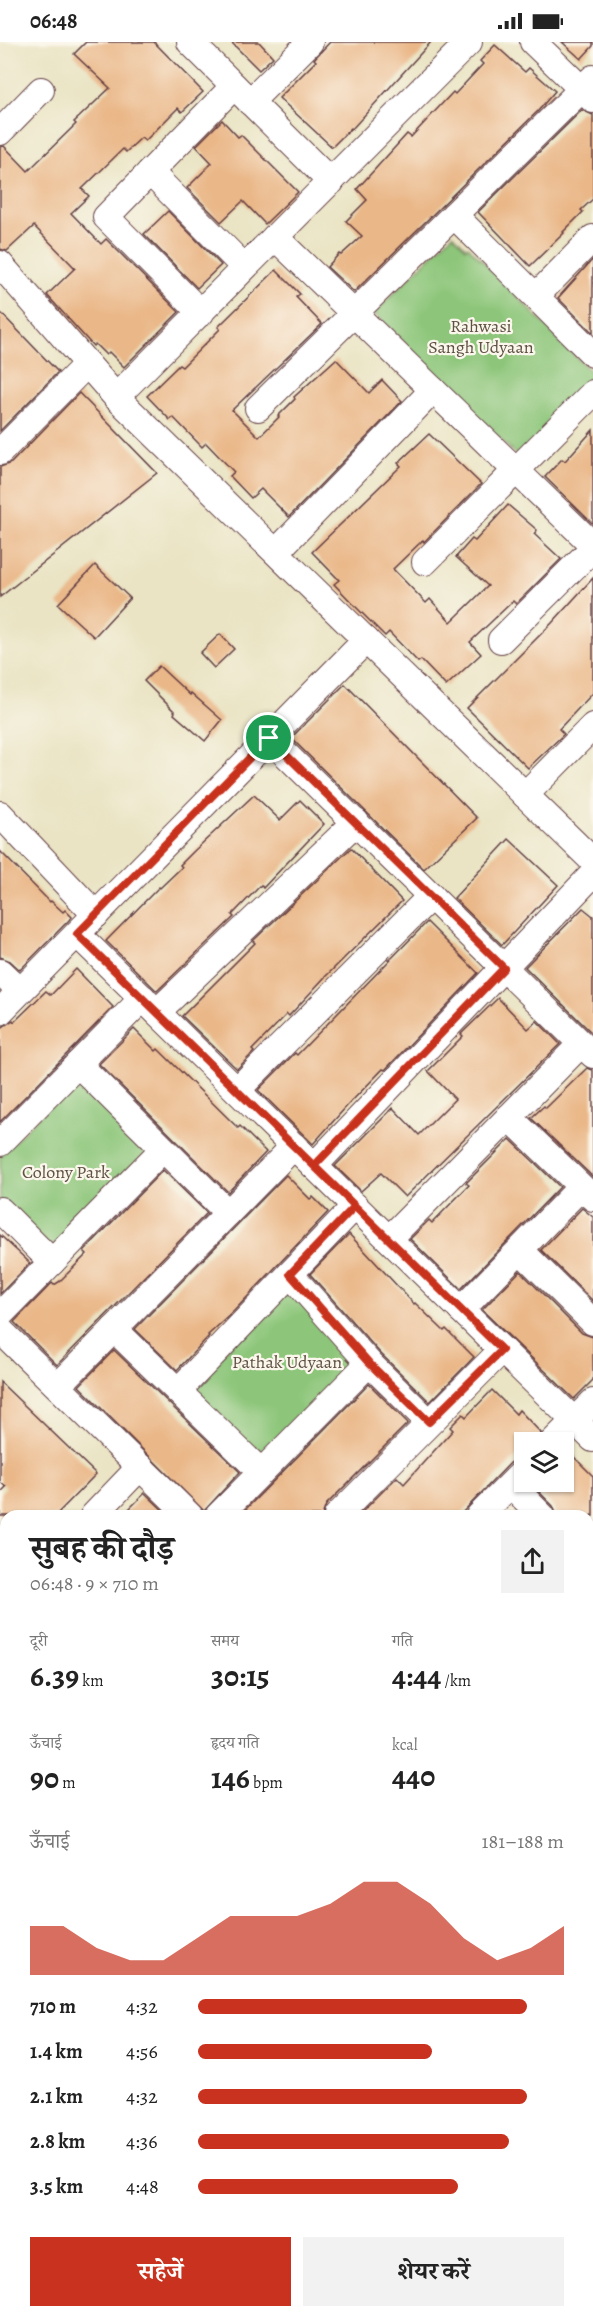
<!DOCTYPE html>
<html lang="hi">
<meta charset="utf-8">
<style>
:root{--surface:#fff;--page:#f2f2f2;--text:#222;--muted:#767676;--accent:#c8321e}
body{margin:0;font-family:Alegreya,"Noto Serif Devanagari",serif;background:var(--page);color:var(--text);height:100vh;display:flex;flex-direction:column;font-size:22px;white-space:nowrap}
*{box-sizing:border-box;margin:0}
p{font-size:20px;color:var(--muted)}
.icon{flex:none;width:33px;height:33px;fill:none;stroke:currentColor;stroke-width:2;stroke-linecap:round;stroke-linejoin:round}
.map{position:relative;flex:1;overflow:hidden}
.panel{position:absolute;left:0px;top:1468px;width:594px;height:808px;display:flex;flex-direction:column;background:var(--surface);border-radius:18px 18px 0 0;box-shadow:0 2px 4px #0004}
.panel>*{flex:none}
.buttons{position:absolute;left:514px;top:1390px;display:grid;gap:12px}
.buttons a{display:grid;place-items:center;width:60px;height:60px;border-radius:0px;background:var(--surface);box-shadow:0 2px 4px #0004;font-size:30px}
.pin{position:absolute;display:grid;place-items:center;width:51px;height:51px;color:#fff;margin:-26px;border:3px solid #fff;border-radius:50%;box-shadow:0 2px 6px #0007}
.round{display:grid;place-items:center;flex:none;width:63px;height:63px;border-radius:0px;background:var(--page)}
.headline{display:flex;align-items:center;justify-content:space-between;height:102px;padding:0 30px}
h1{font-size:33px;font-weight:700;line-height:45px}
.metrics{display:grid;grid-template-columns:repeat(3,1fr);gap:9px;height:102px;padding:6px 30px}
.metrics div{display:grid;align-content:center}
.metrics b{font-size:30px;font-weight:700}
.metrics small{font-size:16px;font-weight:400}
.metrics p{font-size:16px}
.chart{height:168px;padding:12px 30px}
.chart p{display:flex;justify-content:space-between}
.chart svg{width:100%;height:108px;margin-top:6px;fill:var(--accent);opacity:.7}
.primary-button{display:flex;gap:12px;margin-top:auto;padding:12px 30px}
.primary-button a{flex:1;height:69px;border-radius:0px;background:var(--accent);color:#fff;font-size:24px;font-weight:700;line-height:69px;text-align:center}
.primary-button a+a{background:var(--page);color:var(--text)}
ul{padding:0 30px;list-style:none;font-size:20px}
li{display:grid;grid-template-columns:96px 72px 1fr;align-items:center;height:45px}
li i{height:15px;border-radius:8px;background:var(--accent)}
.status{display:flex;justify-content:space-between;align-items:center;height:42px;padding:0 30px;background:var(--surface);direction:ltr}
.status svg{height:16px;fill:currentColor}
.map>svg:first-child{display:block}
.green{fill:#8dc67a;stroke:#6c7252;stroke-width:1.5}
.building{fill:#eab788}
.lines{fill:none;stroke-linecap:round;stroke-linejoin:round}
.minor-casing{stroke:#623d42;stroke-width:28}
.major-casing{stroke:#623d42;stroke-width:35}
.minor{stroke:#fff;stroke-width:26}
.major{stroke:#f9bc89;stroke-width:33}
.route-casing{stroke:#fff;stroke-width:12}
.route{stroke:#c8321e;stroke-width:8}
.labels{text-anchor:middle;stroke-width:4.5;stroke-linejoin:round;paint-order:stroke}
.park-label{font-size:18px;fill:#5e5143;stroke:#fbf7ec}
</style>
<div class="status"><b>06:48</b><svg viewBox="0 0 49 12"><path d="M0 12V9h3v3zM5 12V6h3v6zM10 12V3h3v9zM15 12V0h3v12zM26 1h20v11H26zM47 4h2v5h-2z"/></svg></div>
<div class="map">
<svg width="593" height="2276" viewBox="0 0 593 2276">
<rect width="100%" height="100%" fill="#fbf7ec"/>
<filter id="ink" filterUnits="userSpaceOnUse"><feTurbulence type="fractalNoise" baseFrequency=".0167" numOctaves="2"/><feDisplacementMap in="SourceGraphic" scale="12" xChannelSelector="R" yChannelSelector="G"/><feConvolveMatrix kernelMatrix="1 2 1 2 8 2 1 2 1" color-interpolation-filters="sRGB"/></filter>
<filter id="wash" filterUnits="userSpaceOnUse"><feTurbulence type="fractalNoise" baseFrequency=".008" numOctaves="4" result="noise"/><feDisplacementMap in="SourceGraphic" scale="24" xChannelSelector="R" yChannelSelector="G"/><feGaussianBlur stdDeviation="1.35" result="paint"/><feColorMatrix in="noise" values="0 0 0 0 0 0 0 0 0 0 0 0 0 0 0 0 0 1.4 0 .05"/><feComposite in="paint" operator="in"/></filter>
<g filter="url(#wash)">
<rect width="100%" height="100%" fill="#eae4c4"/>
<!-- green -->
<g class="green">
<path d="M453,192L466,206L468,204L593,332V352L518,415L374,271Z"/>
<path d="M84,1028L152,1107L63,1222L0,1160V1114Z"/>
<path d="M287,1247L359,1319L259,1418L187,1346Z"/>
</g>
<g id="blocks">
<!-- building -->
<g class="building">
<path d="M86,0H154L203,50L182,70L178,66L145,99L141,96L126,110L123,107L82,147L89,154L71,171L101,202L106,197L179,270L124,325L109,310L106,313L95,302L93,304L47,253L75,226L34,184L7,209L0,207V105L4,104L28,129L76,82L74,80L110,46L74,12Z"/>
<path d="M231,0H259L273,15L259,28Z"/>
<path d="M330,0H431L352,87L351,86L332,105L279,56L316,19L314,17Z"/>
<path d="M562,0H593V4L581,17Z"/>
<path d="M495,3L525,30L529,26L555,49L538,69L354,250L327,225L339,212L341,213L362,194L346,179L367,158L357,147L407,92L411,95L453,50L455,52L483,22L480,19Z"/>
<path d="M582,68L593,73V157L581,168L583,170L563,190L564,191L530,224L478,170Z"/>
<path d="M222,78L238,95L241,93L298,150L265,182L243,159L221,180L187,146L212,121L196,104Z"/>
<path d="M168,169L221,223L197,246L144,192Z"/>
<path d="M593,217V291L558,256Z"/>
<path d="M276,228L300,252L296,255L322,282L232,368L259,395L279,375L278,374L295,357L294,355L336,317L369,351L382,338L402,359L289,475L261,447L251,456L230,434L234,430L206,401L202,405L173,375L170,378L147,354L179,323L182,325L220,287L218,285Z"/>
<path d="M0,270L58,330L0,389Z"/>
<path d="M79,351L157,431L0,555V425L11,421Z"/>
<path d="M593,388V482L545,435L562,417L565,419Z"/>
<path d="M429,392L481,442L424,500L423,498L393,527L426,561L430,557L451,580L488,544L456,515L472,497L475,499L508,463L537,488L534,492L561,517L516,562L513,559L470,600L481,612L446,644L421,618L418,620L389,590L385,594L357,566L334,542L339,538L312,510L401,424L398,421Z"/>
<path d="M95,523L130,556L94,595L58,562Z"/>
<path d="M593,536V651L559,687L564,692L528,726L467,666L552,581Z"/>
<path d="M220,592L234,607L214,626L200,611Z"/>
<path d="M159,624L190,653L191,651L222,678L205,699L174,672L175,670L144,639Z"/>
<path d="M345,642L477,776L424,827L291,696Z"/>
<path d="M254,753L280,778L300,758L324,782L263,846L261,843L232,873L234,875L157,949L106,899L159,845L160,846L182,825L180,823L195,808Z"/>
<path d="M509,797L558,843L502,903L454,856Z"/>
<path d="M351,806L402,859L324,936L289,974L287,972L252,1008L254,1010L237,1027L182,974L255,901L253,899L255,897Z"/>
<path d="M0,809L50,860L51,859L63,870L65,868L72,875L20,928L10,919L0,915Z"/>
<path d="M583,866L593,874V992L525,925Z"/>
<path d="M427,880L478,931L385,1028L383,1027L347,1064L313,1102L258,1048L295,1011L297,1013Z"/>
<path d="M76,927L113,965L0,1080V987L13,978L14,980L46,949L51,953Z"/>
<path d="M498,956L528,987L537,979L560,1002L405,1155L381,1131L361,1149L335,1124L393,1066L419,1093L455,1057L428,1029L463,994L461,992Z"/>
<path d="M134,987L156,1009L158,1007L238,1086L240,1084L266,1110L228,1150L99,1022Z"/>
<path d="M587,1026L593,1028V1135L531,1076L544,1064L546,1066Z"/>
<path d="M510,1097L560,1145L461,1247L410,1197L429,1178L432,1181L469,1143L466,1141Z"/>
<path d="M163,1128L207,1171L57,1323L14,1280L52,1241L54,1243L59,1240L87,1212L84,1209Z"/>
<path d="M286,1133L310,1157L313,1155L328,1170L234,1269L208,1293L209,1294L177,1328L135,1287Z"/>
<path d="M582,1166L593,1175V1259L541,1208Z"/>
<path d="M349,1192L414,1262L415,1261L444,1289L446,1287L474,1315L430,1360L380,1311L310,1232Z"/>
<path d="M0,1193L30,1221L0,1252Z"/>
<path d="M520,1229L582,1291L593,1295V1338L574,1357L482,1268Z"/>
<path d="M114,1308L240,1430L204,1469L79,1344Z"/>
<path d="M0,1340L96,1432L55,1474H0V1451L6,1445L0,1440Z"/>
<path d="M369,1342L408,1381L326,1463L322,1474H239Z"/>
<path d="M492,1348L516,1372L519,1368L541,1391L537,1401H525V1410L514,1417L459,1474H358L397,1435L404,1442L453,1388L450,1385L463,1372L466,1375Z"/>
<path d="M567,1408L593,1434V1474H557L553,1464L533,1444L537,1440H564V1410Z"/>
<path d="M145,1451L169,1474H122Z"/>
</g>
</g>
</g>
<g filter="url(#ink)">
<use href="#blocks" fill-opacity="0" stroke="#623d42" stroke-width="1.5"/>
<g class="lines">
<!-- minor casing -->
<g class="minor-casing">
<g id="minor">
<path d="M190,0L331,140"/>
<path d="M533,0L593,58"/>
<path d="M250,60L310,0"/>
<path d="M0,90L41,48"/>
<path d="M150,130L244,225"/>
<path d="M454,173L593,312"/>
<path d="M275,195L593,503"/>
<path d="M0,222L116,355L593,819"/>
<path d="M536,254L593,196"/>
<path d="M201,271L106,175L234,44"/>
<path d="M116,355L469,0"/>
<path d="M258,366L593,36"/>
<path d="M0,410L87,322"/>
<path d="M276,510L433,348"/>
<path d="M425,520L593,351"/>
<path d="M501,598L593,506"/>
<path d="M269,696L593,1013"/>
<path d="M525,753L593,684"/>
<path d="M0,772L96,873"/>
<path d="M77,892L593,1397"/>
<path d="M0,930L20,949"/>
<path d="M0,970L366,598"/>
<path d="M157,970L356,780"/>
<path d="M78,1022L228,1171"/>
<path d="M237,1048L431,854"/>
<path d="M509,1075L593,1156"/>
<path d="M0,1101L143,956"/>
<path d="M314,1124L593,832"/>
<path d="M0,1168L52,1220"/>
<path d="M389,1197L581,1002"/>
<path d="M520,1208L593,1280"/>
<path d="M290,1232L369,1321L429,1380"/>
<path d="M461,1268L581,1145"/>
<path d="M0,1273L163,1107"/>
<path d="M114,1287L261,1430"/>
<path d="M0,1288L190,1474"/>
<path d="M58,1344L294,1104"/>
<path d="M178,1349L355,1164"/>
<path d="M552,1401L593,1360"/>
<path d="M511,1443L542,1474"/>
<path d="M93,1474L140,1425"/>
<path d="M218,1474L369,1321"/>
<path d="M337,1474L502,1308"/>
<path d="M479,1474L525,1428"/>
<path d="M588,1543L593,1537"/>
<path d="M0,1570L6,1564"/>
<path d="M588,1677L593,1672"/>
<path d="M0,1694L6,1688"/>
<path d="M588,1745L593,1750"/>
<path d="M0,1800L6,1805"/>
<path d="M588,1865L593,1870"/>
<path d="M588,2031L593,2022"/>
<path d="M0,2137L6,2131"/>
<path d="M588,2198L593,2189"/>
<path d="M490,2271L495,2276"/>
<path d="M185,2276L190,2271"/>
<path d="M542,2276L545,2271"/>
</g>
</g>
<!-- major casing -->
<g class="major-casing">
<g id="major">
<path d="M0,1989L6,1994"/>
<path d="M0,2022L6,2028"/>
<path d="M257,2271L262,2276"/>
<path d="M296,2271L301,2276"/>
</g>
</g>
<!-- minor -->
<use href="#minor" class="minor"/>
<!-- major -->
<use href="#major" class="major"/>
</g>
</g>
<g class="lines" filter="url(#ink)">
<!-- route casing -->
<g class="route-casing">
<path id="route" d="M269,696L77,892L355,1164L290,1232L369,1321L429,1380L502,1308L314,1124L504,926L269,696"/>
</g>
<!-- route -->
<use href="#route" class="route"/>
</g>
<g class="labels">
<!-- park labels -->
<g class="park-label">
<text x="481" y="290">Rahwasi<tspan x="481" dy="21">Sangh Udyaan</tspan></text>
<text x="66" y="1136">Colony Park</text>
<text x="287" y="1326">Pathak Udyaan</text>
</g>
</g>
</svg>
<div class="buttons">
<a><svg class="icon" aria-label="layers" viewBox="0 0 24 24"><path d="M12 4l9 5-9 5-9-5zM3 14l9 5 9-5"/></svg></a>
</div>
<div class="pin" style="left:269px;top:696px;background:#1e9e55"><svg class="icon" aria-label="arrive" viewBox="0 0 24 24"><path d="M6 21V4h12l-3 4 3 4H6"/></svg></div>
<section class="panel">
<div class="headline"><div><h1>सुबह की दौड़</h1><p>06:48 · 9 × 710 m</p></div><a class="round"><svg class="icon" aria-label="share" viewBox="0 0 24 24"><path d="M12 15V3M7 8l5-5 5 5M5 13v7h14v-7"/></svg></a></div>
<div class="metrics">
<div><p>दूरी</p><b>6.39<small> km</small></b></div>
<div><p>समय</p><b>30:15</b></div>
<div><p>गति</p><b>4:44<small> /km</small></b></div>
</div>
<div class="metrics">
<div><p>ऊँचाई</p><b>90<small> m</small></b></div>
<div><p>हृदय गति</p><b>146<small> bpm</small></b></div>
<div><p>kcal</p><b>440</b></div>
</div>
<div class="chart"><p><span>ऊँचाई</span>181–188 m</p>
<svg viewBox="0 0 160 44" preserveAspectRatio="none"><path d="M0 44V24L10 24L20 33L30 38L40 38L50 29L60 20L70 20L80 20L90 15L100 6L110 6L120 15L130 29L140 38L150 33L160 24V44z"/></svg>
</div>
<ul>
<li><b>710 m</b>4:32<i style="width:90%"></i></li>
<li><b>1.4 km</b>4:56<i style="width:64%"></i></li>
<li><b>2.1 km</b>4:32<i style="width:90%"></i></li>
<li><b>2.8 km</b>4:36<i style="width:85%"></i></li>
<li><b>3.5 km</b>4:48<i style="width:71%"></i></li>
</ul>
<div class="primary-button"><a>सहेजें</a><a>शेयर करें</a></div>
</section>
</div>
